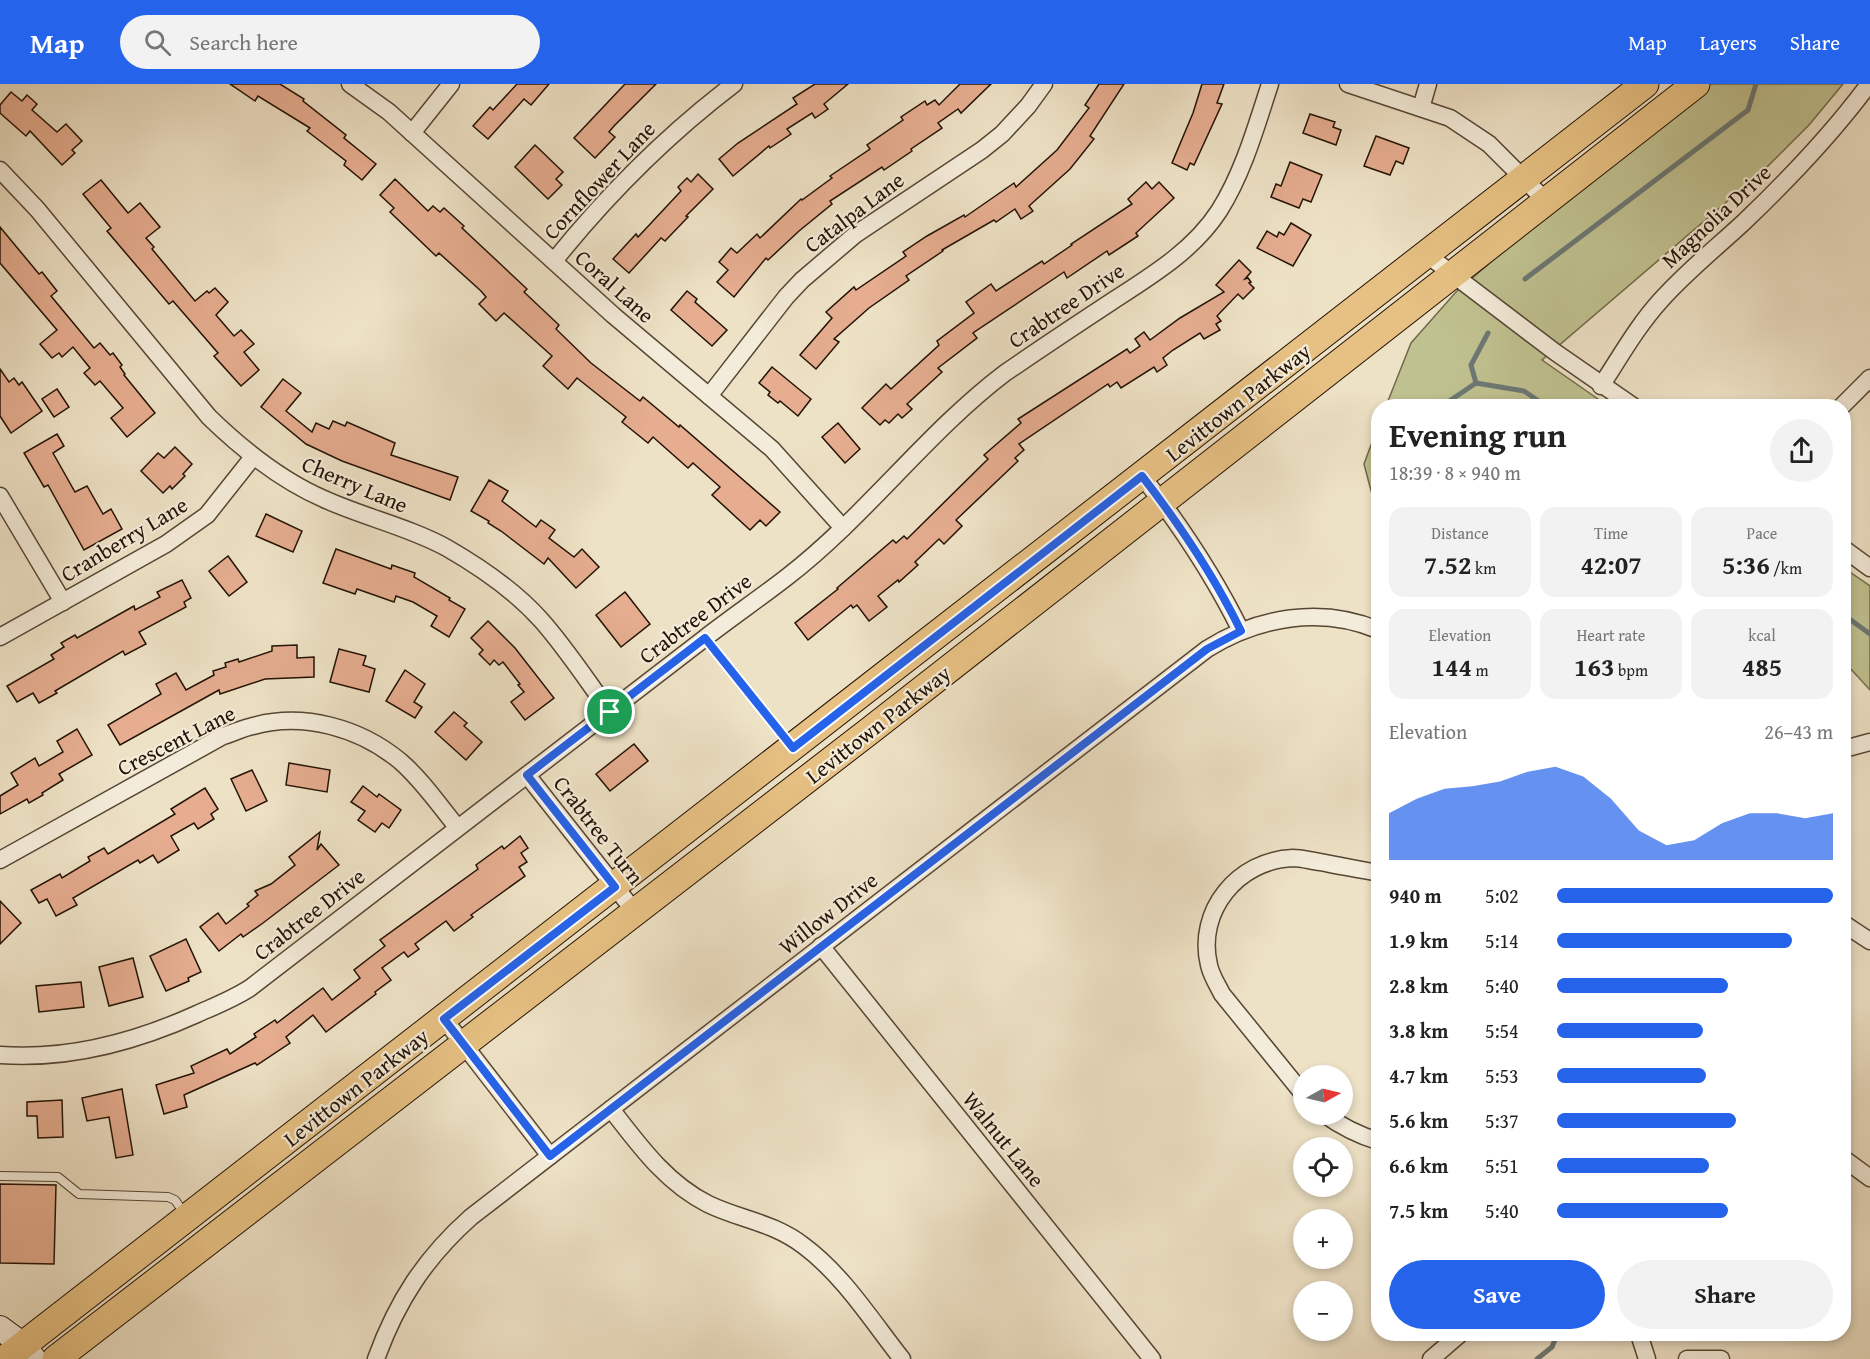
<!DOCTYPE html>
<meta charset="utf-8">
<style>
:root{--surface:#fff;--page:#f2f2f2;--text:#222;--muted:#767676;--accent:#2563eb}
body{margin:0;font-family:"Gentium Book Plus",serif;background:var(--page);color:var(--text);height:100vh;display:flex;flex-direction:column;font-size:22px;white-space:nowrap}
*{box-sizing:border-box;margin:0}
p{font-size:20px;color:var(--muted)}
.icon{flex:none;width:33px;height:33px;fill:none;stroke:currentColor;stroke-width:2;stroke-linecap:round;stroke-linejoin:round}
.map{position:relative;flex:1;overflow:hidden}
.drawer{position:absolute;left:1371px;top:315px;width:480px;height:942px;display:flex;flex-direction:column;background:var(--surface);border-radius:24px;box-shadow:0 3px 9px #0003}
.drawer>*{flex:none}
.needle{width:39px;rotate:82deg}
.controls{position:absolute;left:1293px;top:981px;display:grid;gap:12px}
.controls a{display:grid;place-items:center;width:60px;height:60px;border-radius:50%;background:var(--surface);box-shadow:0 3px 9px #0003;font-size:30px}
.pin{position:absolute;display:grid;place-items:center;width:51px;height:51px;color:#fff;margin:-26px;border:3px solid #fff;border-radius:50%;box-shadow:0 2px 6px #0007}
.round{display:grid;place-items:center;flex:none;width:63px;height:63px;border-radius:32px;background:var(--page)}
.head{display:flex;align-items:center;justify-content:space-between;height:102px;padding:0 18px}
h1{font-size:33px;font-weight:700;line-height:45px}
.stats{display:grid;grid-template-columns:repeat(3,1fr);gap:9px;height:102px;padding:6px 18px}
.stats div{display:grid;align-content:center;border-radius:15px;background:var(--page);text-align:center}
.stats b{font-size:26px;font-weight:700}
.stats small{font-size:16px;font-weight:400}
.stats p{font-size:16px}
.chart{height:168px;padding:12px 18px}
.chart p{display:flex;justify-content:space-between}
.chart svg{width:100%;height:108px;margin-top:6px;fill:var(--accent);opacity:.7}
.action{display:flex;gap:12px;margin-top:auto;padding:12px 18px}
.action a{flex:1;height:69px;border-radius:36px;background:var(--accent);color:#fff;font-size:24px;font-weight:700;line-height:69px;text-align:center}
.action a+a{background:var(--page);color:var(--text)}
ul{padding:0 18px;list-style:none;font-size:20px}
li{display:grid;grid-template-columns:96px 72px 1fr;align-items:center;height:45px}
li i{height:15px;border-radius:8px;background:var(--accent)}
header{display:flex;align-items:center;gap:36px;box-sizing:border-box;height:84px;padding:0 30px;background:var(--accent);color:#fff}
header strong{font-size:28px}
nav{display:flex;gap:33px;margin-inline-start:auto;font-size:21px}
.search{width:420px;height:54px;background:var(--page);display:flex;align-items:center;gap:15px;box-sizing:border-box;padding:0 21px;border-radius:33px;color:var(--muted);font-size:22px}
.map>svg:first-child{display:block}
.green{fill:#c0c190;stroke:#726a4a;stroke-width:1.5}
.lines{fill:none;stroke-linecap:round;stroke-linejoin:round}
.stream{stroke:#6c7874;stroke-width:5}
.building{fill:#e6ad90;stroke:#231204;stroke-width:1.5}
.service-casing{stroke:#564634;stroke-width:10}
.minor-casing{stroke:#564634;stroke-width:19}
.secondary-casing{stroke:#231204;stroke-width:26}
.primary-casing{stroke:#231204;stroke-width:29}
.service{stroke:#f4ecda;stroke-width:8}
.minor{stroke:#f4ecda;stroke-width:16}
.secondary{stroke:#f4ecda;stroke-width:24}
.primary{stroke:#e7c183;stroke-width:27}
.route-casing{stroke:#fff;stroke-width:12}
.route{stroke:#2563eb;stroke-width:8}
.labels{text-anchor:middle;stroke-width:4.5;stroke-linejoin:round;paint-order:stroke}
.street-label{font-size:22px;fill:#231204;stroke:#f4ecda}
</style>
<header>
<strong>Map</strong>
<div class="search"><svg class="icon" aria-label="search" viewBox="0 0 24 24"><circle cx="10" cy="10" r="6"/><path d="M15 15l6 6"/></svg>Search here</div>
<nav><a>Map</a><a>Layers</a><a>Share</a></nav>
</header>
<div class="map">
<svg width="1870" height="1275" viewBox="0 0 1870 1275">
<rect width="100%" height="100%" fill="#eee2c6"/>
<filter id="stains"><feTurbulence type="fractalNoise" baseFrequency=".00333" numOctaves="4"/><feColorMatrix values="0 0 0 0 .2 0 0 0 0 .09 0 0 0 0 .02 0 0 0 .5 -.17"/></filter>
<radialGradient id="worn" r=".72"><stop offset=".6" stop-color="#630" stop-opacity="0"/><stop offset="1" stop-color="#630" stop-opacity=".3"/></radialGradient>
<!-- green -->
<g class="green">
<path d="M1698,0H1843L1809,41L1765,85L1542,276L1608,322H1386L1411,259L1456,208Z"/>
<path d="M1378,342V433L1364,380Z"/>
<path d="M1844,484L1870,502V606L1849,583L1844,584Z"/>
</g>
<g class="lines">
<!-- stream -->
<g class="stream">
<path d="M1525,195L1748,26L1756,0"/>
<path d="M1476,299L1471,281L1488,249"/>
<path d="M1442,322L1476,299L1524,307L1546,322"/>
<path d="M1844,531L1870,550"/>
<path d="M1537,1275L1552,1263L1557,1250"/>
</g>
</g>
<!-- building -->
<g class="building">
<path d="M230,0H280L304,15L303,17L346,51L344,54L376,80L362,96L344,81L346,77L307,47L310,44L258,12L255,17Z"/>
<path d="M517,0H549L531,21L524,15L488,55L473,42L490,23L493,26Z"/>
<path d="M625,0H656L614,42L609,48L615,53L595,74L574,54Z"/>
<path d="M815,0H848L824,20L828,25L815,34L812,29L787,45L791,50L770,64L769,62L733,92L719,75L738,59L797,20L793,14Z"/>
<path d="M960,0H991L961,29L958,25L938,39L942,44L911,65L912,67L884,86L882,83L830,117L832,120L799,147L768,176L766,174L734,213L717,198L728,186L719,178L731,164L737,169L757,150L760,154L801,115L802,116L832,94L830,92L870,65L867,61L903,36L901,33L925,17L927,21L935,16L939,21Z"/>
<path d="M1099,0H1124L1090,52L1094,55L1070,85L1029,122L1033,127L1021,135L1015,125L996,138L994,136L942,166L943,167L906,192L909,196L869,224L834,255L839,258L816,285L800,271L832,234L826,228L854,203L856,206L906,172L903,168L927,152L964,131L965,133L1014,99L1016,103L1057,66L1089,24L1085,21Z"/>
<path d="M1202,0H1224L1217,19L1222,20L1194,81L1190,79L1187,86L1172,79L1193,29Z"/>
<path d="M11,8L22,17L27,11L37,20L32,26L57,48L66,40L82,57L72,66L75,69L62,81L30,47L26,52L0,29V21Z"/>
<path d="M1310,30L1335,38L1333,43L1341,46L1336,61L1303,49Z"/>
<path d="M1376,52L1409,64L1403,80L1396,77L1390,91L1364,82Z"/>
<path d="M535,61L563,88L556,95L562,101L548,115L515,83Z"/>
<path d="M1290,78L1322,91L1311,118L1303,115L1299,124L1271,113L1276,100L1281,102Z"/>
<path d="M698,90L713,105L686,132L688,133L665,157L661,154L629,189L613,175L636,150L638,153L681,107L678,103L687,94L691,98Z"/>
<path d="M395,95L428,127L433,122L440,128L444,124L464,142L462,144L527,205L524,208L559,241L556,245L591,279L640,317L643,313L679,343L680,341L780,428L766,442L760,436L750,446L712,411L720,403L693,379L688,384L653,353L648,359L622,338L626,333L577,294L568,305L543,282L552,272L504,229L496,237L479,220L486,213L481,207L439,169L436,172L390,128L394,124L380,111Z"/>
<path d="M101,96L128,129L140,119L160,143L146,154L154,163L152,165L195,217L207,207L209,209L215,204L228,218L216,231L234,252L241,246L254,260L244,268L259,286L241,302L214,272L218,269L173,217L169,220L107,147L111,144L83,110Z"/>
<path d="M1146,98L1152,105L1159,98L1174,114L1136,149L1138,152L1109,171L1107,167L1067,194L1064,188L973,249L977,254L938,284L942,288L907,320L912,325L902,334L898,330L889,339L885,336L880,341L862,324L886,300L891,305L939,261L937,257L974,229L966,218L991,200L996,207L1042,177L1044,180L1072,161L1071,160L1132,120L1128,115Z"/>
<path d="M1291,139L1311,151L1293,182L1257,164L1267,147L1277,153L1279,148L1284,151Z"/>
<path d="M0,143L39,190L42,188L57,207L51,212L94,264L100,259L110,271L113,269L122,281L120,283L125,290L124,291L155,329L127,353L111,334L123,324L100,297L95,301L84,289L90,284L73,263L62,273L59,269L52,274L40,260L57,246L0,179Z"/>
<path d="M1239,176L1251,188L1245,195L1248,194L1251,198L1249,199L1254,204L1243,215L1238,210L1217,232L1221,237L1216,240L1220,246L1204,255L1200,249L1173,266L1163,274L1167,281L1157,288L1154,283L1121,304L1117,298L1110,303L1108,300L1019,360L1024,366L1015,374L1018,377L956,436L962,442L944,460L939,455L915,478L918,481L899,498L898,496L878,512L887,523L869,537L857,521L853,524L851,521L808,556L795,539L838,505L837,504L893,456L896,459L904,452L907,455L988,375L984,371L1021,339L1018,335L1127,265L1130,269L1140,262L1135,255L1144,248L1150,256L1180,234L1224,208L1216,201Z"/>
<path d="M687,207L697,215L695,218L727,246L712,262L671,226Z"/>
<path d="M772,283L811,315L798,332L780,317L778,319L768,311L770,308L759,299Z"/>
<path d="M0,285L9,298L14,294L19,301L22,298L42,327L11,349L0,332Z"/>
<path d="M283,295L301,309L286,327L312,348L316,339L329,345L333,337L345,342L347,338L395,359L391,371L458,393L450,416L342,377L306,360L261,323Z"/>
<path d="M57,305L69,323L54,333L42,315Z"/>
<path d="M838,339L860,365L845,379L822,353Z"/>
<path d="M57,350L64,362L53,369L75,408L87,402L103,430L111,425L122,445L84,466L48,401L44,403L24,369Z"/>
<path d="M175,363L192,380L183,390L185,392L172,405L170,402L163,409L141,387L158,369L164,374Z"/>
<path d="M489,396L508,407L502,417L536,443L541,436L555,446L549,454L574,473L582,465L599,483L576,504L548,474L544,480L501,447L488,439L489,437L471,427Z"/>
<path d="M266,430L302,447L293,468L256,452Z"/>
<path d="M336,465L391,485L392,481L415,489L414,493L450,514L449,516L465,525L449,553L431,542L437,532L413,518L396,512L394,518L357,505L355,510L323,499Z"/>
<path d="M228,472L247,498L229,512L209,487Z"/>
<path d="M182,496L191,514L184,518L186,523L139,548L146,560L125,571L123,567L55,607L57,609L39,619L33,609L17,618L7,602L54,575L51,571L64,563L61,559L75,551L77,554L134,522L135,526L160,513L157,508Z"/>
<path d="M625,508L650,540L621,563L596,531Z"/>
<path d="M488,537L515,564L554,614L525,636L511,618L524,608L518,601L520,600L503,578L499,581L494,576L490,581L479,570L483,566L471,554Z"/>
<path d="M297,561V574L314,573V593L265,595L220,610L219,606L120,661L108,641L161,610L156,600L176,589L186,606L214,591L213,587L226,583L225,579L238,575L239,578L272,567V562Z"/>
<path d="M339,565L366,572L363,581L375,585L369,608L330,598Z"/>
<path d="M405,586L425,600L414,618L422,623L415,634L386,617Z"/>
<path d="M454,628L467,639L464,642L482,658L466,676L435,648Z"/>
<path d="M77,645L92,671L59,690L63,696L42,709L43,711L29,719L27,715L0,730V712L18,701L11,689L35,674L39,682L63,668L57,657Z"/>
<path d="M634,660L648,677L610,707L596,690Z"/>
<path d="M289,679L330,686L327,708L286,701Z"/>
<path d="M252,686L267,717L246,727L231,695Z"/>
<path d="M363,702L377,713L379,710L401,726L389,744L382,739L375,748L358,736L365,727L351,718Z"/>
<path d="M205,704L218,725L211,730L214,735L198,745L194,739L171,752L179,766L158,779L153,771L140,779L138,776L73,814L77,821L56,832L47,815L39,819L31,806L60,790L62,794L90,777L88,773L104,764L108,770L175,730L171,725Z"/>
<path d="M320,748L317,766L321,760L339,781L263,839L243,853L241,850L219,867L200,843L218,829L226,840L249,822L247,820L258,811L255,807L271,800L295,781L289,773Z"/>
<path d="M520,752L528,764L521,769L527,778L519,783L525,792L471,831L473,833L454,847L446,837L415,860L419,865L408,873L404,868L382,884L391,896L375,908L376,910L326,948L313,931L286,953L290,959L257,981L255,979L184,1011L187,1023L164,1030L156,1001L194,989L191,982L227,965L230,970L256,953L254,950L275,936L277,939L323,904L332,916L360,894L354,886L385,862L380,856L478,785L476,781L502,762L504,765Z"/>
<path d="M0,817L21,839L0,860Z"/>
<path d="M186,855L201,888L188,894L189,897L166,907L150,872Z"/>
<path d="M133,874L143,913L109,922L99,883Z"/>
<path d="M81,898L84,923L39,928L36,902Z"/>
<path d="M122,1005L133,1071L116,1074L109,1033L87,1037L82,1014Z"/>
<path d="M62,1016L63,1053L38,1054L37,1032H27V1018Z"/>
<path d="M0,1100L56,1101L54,1180L0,1179Z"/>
</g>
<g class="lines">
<!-- service casing -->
<g class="service-casing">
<g id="service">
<path d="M705,554L789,659"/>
<path d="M0,1092L58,1093L79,1110L168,1113L175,1116L186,1132"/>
</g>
</g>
<!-- minor casing -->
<g class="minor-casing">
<g id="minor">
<path d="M350,0L389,28L613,231L772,365L843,444"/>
<path d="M1348,0L1450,34L1489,60L1547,118"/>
<path d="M1421,24L1428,0"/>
<path d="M412,49L451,0"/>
<path d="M0,86L37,125L209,333C243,366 280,396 324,415C363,433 409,443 447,464C480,483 516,508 541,536C566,564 588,598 610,628"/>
<path d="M1426,170L1555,268L1633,322"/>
<path d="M554,177C607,111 667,51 734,0"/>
<path d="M1601,302C1620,273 1638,241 1661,216C1687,187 1716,164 1744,138C1789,95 1832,50 1869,0"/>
<path d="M709,312L786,213L802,196L856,150L982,66L1002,50L1028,22L1044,0"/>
<path d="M1842,322L1870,294"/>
<path d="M1142,392C1180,441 1214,492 1241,547"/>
<path d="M0,412L63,518"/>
<path d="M1844,465L1870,484"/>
<path d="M0,553L166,460L207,431L253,373"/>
<path d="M1844,665L1870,658"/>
<path d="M527,691L635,828"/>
<path d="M0,776L223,652C233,649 243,644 253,642C304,628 360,644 400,677C422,696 439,721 457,743"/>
<path d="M1844,840L1870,857"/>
<path d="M821,862L1152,1275"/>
<path d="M444,935L550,1072"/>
<path d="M0,971C68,976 135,958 197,930C215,922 233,915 250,904C401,787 554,671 705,554C732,533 760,514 787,493C866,432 926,349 1005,289C1040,265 1076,241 1111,218C1151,192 1193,167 1219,127C1243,89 1256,43 1270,0"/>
<path d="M1304,1011L1222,910C1217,900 1211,891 1209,881C1196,827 1238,776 1293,774C1302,774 1311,777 1320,778C1339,782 1359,785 1378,789"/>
<path d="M611,1025C639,1061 666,1099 708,1120C741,1136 773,1138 804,1162C843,1191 872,1237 902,1275"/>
<path d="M1324,1030C1342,1043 1358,1051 1378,1057"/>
<path d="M1844,1075L1870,1094"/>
<path d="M1639,1250L1647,1275"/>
<path d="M376,1275C397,1217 425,1174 471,1133L1207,565C1258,533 1321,522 1378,546"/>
<path d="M1431,1275L1460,1250"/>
<path d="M1687,1275H1721"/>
</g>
</g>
<!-- secondary casing -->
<g class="secondary-casing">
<path id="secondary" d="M0,1244L23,1261L34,1275"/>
</g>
<!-- primary casing -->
<g class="primary-casing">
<g id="primary">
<path d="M5,1275L1645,0"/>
<path d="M56,1275L872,645L1696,0"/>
</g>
</g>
<!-- service -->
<use href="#service" class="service"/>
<!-- minor -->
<use href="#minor" class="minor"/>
<!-- secondary -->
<use href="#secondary" class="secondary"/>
<!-- primary -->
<use href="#primary" class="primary"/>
</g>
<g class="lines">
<!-- route casing -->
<g class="route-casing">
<path id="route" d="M1142,392C1180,441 1214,492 1241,547L1207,565L550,1072L444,935L615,803L527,691L705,554L793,664Z"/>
</g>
<!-- route -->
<use href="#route" class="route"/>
</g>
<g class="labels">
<!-- street labels -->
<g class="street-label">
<text transform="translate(599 96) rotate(-47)" y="8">Cornflower Lane</text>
<text transform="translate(854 128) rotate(-37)" y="8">Catalpa Lane</text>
<text transform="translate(1716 132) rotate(-43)" y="8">Magnolia Drive</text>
<text transform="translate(615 202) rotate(42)" y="8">Coral Lane</text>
<text transform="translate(1066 221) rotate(-34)" y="8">Crabtree Drive</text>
<text transform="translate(1238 318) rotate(-38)" y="8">Levittown Parkway</text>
<text transform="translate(355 400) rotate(23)" y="8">Cherry Lane</text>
<text transform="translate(124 455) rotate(-31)" y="8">Cranberry Lane</text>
<text transform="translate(695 534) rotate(-37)" y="8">Crabtree Drive</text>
<text transform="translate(878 640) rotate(-38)" y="8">Levittown Parkway</text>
<text transform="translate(176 656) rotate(-27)" y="8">Crescent Lane</text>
<text transform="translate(599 746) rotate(52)" y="8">Crabtree Turn</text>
<text transform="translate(828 829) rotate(-38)" y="8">Willow Drive</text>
<text transform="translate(309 830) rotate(-38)" y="8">Crabtree Drive</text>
<text transform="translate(356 1003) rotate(-38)" y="8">Levittown Parkway</text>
<text transform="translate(1004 1055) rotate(51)" y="8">Walnut Lane</text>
</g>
</g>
<rect width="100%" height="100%" filter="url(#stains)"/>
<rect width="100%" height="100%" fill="url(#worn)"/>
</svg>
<div class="controls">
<a><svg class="needle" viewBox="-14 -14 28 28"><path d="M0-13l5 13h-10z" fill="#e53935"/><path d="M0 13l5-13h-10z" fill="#767676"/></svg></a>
<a><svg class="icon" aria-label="locate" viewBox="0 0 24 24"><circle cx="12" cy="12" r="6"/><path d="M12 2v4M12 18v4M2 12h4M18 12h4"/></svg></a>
<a>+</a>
<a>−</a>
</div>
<div class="pin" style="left:610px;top:628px;background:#1e9e55"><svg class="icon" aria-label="arrive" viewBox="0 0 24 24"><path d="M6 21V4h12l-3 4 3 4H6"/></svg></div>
<section class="drawer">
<div class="head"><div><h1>Evening run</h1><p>18:39 · 8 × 940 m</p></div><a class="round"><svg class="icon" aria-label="share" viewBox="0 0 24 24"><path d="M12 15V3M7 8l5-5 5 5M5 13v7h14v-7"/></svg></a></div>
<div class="stats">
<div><p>Distance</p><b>7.52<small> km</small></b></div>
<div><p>Time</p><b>42:07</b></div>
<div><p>Pace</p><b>5:36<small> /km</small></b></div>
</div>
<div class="stats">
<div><p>Elevation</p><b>144<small> m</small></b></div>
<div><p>Heart rate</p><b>163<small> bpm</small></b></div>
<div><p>kcal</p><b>485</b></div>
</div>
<div class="chart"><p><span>Elevation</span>26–43 m</p>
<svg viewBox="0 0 160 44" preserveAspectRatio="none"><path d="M0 44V25L10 19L20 15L30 14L40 12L50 8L60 6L70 10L80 19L90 32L100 38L110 36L120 29L130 25L140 25L150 27L160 25V44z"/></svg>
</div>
<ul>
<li><b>940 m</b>5:02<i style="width:100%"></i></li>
<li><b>1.9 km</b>5:14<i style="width:85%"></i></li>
<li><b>2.8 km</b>5:40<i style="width:62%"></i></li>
<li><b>3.8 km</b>5:54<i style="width:53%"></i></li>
<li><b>4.7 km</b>5:53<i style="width:54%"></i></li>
<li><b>5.6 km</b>5:37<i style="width:65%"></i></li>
<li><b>6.6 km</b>5:51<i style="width:55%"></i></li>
<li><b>7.5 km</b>5:40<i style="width:62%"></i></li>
</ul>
<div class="action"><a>Save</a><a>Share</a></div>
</section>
</div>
